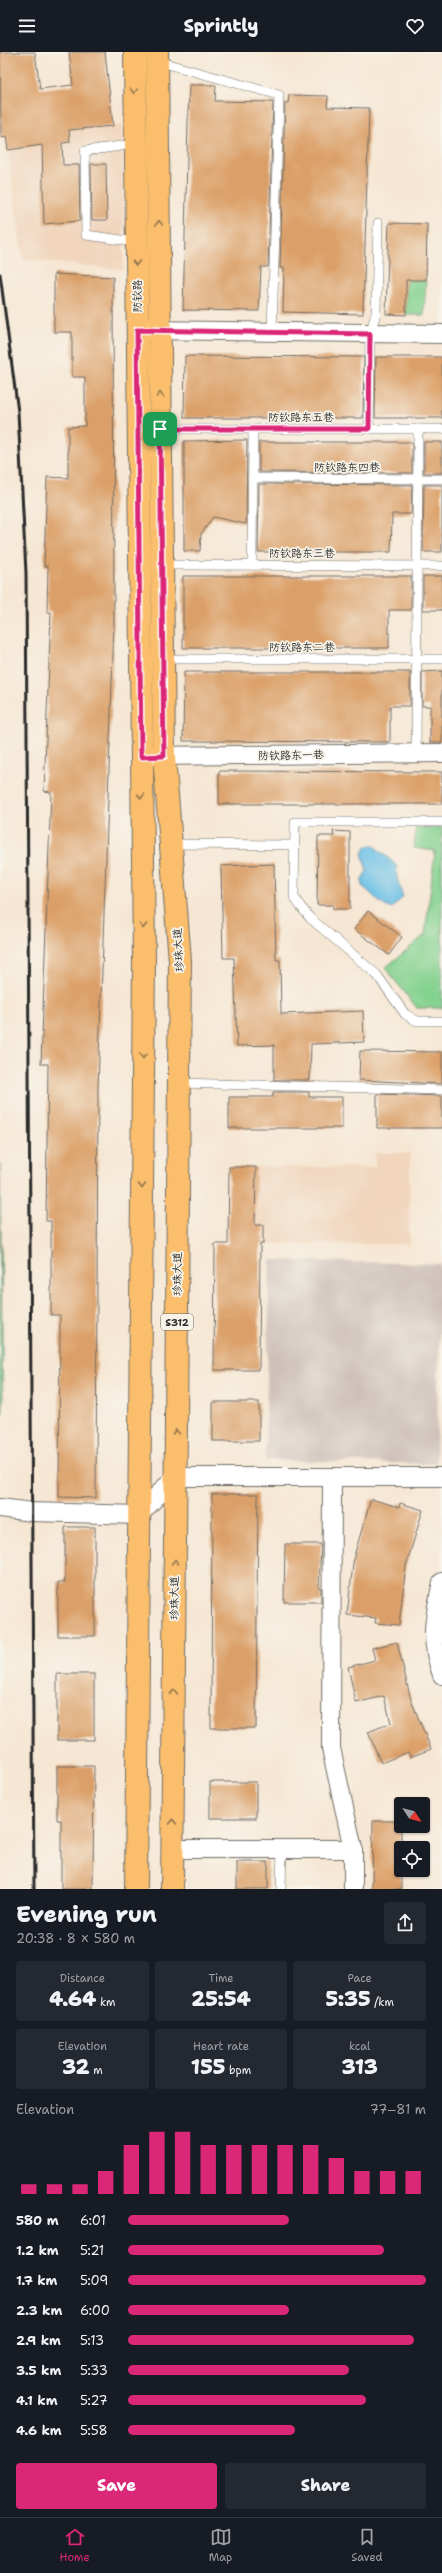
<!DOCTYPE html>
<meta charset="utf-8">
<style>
:root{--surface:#171b24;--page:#242831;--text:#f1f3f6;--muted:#9ea1a6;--line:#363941;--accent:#db2777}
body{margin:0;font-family:"Shantell Sans","LXGW WenKai TC",sans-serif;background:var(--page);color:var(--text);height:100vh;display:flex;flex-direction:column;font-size:15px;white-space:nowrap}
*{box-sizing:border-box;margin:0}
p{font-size:13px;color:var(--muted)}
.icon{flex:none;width:22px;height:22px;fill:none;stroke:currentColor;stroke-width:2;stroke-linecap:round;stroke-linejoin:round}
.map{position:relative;height:1837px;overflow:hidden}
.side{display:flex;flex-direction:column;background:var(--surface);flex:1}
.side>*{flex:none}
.needle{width:26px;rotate:126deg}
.buttons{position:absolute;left:394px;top:1745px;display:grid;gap:8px}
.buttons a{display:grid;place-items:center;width:36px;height:36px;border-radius:4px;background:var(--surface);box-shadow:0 1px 3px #0004;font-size:20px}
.pin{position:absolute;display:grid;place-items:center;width:34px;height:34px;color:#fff;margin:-17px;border-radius:8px;box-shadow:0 2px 6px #0006}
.round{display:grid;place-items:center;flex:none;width:42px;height:42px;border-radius:4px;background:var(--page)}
.headline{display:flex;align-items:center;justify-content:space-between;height:68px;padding:0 16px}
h1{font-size:22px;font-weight:800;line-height:30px}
.metrics{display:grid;grid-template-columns:repeat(3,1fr);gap:6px;height:68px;padding:4px 16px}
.metrics div{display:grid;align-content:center;border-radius:4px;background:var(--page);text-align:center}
.metrics b{font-size:20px;font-weight:800}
.metrics small{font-size:11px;font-weight:400}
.metrics p{font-size:11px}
.chart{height:112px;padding:8px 16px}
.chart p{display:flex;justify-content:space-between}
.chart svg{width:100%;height:72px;margin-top:4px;stroke:var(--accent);stroke-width:6}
.cta{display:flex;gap:8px;margin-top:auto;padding:8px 16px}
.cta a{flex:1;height:46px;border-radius:4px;background:var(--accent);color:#fff;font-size:16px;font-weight:800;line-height:46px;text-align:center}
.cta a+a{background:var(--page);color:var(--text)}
ul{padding:0 16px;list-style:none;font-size:13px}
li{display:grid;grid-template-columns:64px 48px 1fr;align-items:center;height:30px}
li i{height:10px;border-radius:5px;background:var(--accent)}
header{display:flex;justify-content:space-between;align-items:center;height:52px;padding:0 16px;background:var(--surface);font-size:18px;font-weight:800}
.dock{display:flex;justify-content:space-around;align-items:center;height:56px;border-top:1px solid var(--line);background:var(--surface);font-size:11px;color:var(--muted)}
.dock a{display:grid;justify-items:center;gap:2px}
.dock .active{color:var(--accent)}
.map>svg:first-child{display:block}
.built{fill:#f1d5bd}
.industrial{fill:#cec1ba}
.green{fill:#84d290;stroke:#587e5e}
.water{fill:#69bfe6;stroke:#4a7588}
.building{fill:#dba069}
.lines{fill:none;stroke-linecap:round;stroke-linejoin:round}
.service-casing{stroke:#726d66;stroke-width:10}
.minor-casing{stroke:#726d66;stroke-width:20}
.primary-casing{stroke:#726d66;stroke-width:24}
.service{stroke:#fff;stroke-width:9}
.minor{stroke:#fff;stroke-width:18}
.primary{stroke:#fabe6d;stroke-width:22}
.rail{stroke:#2b2b2b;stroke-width:3}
.oneway{stroke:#92744c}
.route-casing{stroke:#fff;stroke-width:8}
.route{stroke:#db2777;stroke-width:5}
.labels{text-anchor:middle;stroke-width:3.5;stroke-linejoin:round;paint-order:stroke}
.shield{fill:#f7f3e8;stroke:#686764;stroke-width:1}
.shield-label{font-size:10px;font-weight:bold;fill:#2b2b2b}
.street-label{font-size:11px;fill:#2b2b2b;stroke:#f7f3e8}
</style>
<header><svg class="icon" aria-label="menu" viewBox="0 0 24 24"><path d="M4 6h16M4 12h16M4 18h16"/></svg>Sprintly<svg class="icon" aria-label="heart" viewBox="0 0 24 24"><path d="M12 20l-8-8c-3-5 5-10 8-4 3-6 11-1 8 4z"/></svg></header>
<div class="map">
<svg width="442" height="1837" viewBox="0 0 442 1837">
<rect width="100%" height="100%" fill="#f7f3e8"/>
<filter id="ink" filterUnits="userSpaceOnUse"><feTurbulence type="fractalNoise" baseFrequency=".025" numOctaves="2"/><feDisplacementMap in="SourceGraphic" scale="8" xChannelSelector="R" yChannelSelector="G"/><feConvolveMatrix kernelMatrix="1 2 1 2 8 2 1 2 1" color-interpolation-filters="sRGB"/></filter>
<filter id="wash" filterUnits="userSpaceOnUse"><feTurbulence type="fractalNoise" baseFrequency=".012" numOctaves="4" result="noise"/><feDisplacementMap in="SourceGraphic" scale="16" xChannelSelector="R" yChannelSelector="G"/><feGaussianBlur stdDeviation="0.9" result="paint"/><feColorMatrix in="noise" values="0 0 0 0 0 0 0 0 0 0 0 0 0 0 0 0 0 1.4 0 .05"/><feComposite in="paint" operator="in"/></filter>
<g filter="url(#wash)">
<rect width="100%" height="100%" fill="#f6e7d4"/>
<!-- built -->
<g class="built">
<path d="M122,73L124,218L23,207L6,85Z"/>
<path d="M375,1101H410L409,1192H228L229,1115H375Z"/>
</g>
<!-- industrial -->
<path class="industrial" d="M270,1208L441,1212L436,1412L265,1408Z"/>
<!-- green -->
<g class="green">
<path d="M406,228H426L424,263H406Z"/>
<path d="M416,775H442V956H417L385,916L425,883L435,799L414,796Z"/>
<path d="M0,1111L3,1362H0Z"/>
</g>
<!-- water -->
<path class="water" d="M373,793L396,813L397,826L403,845L392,856C382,856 372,841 362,834V827L367,819L362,801L367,794Z"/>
<g id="blocks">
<!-- building -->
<g class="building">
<path d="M0,0H35L40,37L73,33L69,0H105L113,74L69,78L70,90L62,91L63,113H79L80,169L44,172L42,93L8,98L6,85L1,86Z"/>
<path d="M189,33H216L215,49L273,50L268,215H261L259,259L183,258Z"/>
<path d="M289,43L328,44L327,55L369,56L363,262L283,260L284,216H280L285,51H288Z"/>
<path d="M91,112H106L107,168H92Z"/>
<path d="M389,171L427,172L426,228H406V263L386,262Z"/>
<path d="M54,222L113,225L114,573L98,1035L96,1446L59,1445L60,1263H51V1169H46L48,1012H41L51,740L44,739L51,560H47L48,514H44L47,425L68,426V375L85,374V325H72V280H54Z"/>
<path d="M185,304L364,305L363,366H184Z"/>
<path d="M376,305H442V366H375Z"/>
<path d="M247,388L246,472L213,465L201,482L200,499H184V389Z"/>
<path d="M259,390H412V421L259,420Z"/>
<rect x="424" y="390" width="18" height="31"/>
<path d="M259,432L412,433L411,462H392L391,500H258Z"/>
<path d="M424,433H442V500H423Z"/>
<path d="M183,524H411V558H389V596H183Z"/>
<rect x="423" y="524" width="19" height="34"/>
<path d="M442,619V690H430V654H422V620Z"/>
<path d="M184,620H410V654H390V690L183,689Z"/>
<path d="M219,719L442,720V752H219Z"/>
<path d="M333,779L350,780V857H333V853H317L318,784H334Z"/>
<path d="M274,812L276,908H280L281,962L363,959L364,990L311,992L310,1028H274V993L237,994L234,906H223L221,814Z"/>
<path d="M368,859L402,885L389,903L354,877Z"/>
<path d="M360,999L442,1000V1032L359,1028Z"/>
<path d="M273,1040H309V1045H342V1076H229V1045H273Z"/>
<path d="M377,1042L442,1044V1076H377Z"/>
<path d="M229,1115H256L255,1173H263V1192H260L259,1318H214L215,1192H228Z"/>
<rect x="213" y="1350" width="46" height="39"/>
<path d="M212,1442H258L256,1676H211Z"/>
<path d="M371,1447L399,1455L400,1451L423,1458L406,1514L399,1573L375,1571L376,1566L347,1563L354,1504Z"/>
<path d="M65,1475H95V1584H58V1530H65Z"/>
<path d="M285,1492H321L319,1536H321V1550H284Z"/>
<path d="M397,1590L411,1648L431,1697L410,1705L408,1700L381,1711L368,1680L391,1671L384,1644L356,1651L348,1615L375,1608L372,1596Z"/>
<rect x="57" y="1622" width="37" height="66"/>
<path d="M57,1714H94L93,1837H61V1768H57Z"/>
<rect x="210" y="1730" width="46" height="36"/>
<path d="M373,1769H401V1837H372Z"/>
<rect x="237" y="1810" width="31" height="27"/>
</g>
</g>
</g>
<g filter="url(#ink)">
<use href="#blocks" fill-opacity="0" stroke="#726d66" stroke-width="1"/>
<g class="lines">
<!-- service casing -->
<g class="service-casing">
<g id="service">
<path d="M157,9L279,43L272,280"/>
<path d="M135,92L85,99L86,183L136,190"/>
<path d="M161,377H442"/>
<path d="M369,377L370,282L376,261L378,171"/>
<path d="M253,426L442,427"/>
<path d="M162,513L442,514"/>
<path d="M252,513L253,377"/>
<path d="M163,607H442"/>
<path d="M416,701L418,377"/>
<path d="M442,770H295L294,845L301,855L310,866L377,923L405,962L417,969H442"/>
<path d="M171,792L295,793"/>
<path d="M179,1031L442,1038"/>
<path d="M281,1837L282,1797"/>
</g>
</g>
<!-- minor casing -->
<g class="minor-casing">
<g id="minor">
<path d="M146,278L442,282"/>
<path d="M151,704L442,701"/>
<path d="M332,1425L331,1696L353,1797V1837"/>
<path d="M0,1456L32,1460L139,1463L175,1425H442"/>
<path d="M442,1530C434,1566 429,1587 442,1623"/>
<path d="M173,1797H353"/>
</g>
</g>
<!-- primary casing -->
<g class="primary-casing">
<g id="primary">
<path d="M135,0L144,909L136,1837"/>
<path d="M157,0L164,704L180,909L172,1837"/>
</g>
</g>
<!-- service -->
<use href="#service" class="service"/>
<!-- minor -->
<use href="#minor" class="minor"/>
<!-- primary -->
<use href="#primary" class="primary"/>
<!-- rail -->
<path class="rail" d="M0,222L18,360L26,521L34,1837"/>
</g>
<!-- one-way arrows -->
<defs><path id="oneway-chevron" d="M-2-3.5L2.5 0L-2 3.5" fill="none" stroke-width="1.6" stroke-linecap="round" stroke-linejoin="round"/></defs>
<g class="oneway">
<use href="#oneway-chevron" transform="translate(134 39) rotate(89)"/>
<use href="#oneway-chevron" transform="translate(159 171) rotate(-91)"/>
<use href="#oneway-chevron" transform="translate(136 211) rotate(90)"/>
<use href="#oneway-chevron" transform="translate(160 343) rotate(-90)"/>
<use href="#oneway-chevron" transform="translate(141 744) rotate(89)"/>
<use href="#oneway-chevron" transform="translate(143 874) rotate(89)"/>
<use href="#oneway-chevron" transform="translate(143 1004) rotate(90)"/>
<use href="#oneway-chevron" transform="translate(142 1134) rotate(90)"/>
<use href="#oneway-chevron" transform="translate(176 1380) rotate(-90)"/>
<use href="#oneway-chevron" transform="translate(175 1510) rotate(-90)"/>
<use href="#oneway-chevron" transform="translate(174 1640) rotate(-90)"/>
<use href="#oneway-chevron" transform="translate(173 1770) rotate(-90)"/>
</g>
</g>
<g class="lines" filter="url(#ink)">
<!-- route casing -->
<g class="route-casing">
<path id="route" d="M137,278L370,282L369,377H160L164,704L141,705Z"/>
</g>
<!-- route -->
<use href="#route" class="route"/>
</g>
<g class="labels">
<!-- shield labels -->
<rect class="shield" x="161" y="1262" width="32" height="16" rx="3"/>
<g class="shield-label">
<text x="177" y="1274">S312</text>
</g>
<!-- street labels -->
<g class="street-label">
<text transform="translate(137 244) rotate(-90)" y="4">防钦路</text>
<text x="301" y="369">防钦路东五巷</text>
<text x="347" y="419">防钦路东四巷</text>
<text x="302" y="505">防钦路东三巷</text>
<text x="302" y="599">防钦路东二巷</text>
<text transform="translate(291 703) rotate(-1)" y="4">防钦路东一巷</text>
<text transform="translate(178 898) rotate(-93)" y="4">珍珠大道</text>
<text transform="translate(177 1222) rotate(-90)" y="4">珍珠大道</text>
<text transform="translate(174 1546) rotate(-90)" y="4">珍珠大道</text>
</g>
</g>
</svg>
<div class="buttons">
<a><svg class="needle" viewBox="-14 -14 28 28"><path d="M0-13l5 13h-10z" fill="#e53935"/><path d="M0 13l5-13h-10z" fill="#9ea1a6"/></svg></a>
<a><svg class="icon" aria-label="locate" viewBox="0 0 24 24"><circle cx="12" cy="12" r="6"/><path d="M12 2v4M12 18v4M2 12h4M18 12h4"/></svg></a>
</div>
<div class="pin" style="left:160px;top:377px;background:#1e9e55"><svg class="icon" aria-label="arrive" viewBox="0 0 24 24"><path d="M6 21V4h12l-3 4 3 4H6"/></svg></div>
</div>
<section class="side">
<div class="headline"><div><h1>Evening run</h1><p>20:38 · 8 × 580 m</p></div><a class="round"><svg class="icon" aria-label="share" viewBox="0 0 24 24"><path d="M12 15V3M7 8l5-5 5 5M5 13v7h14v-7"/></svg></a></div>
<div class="metrics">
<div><p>Distance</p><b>4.64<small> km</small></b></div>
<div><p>Time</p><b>25:54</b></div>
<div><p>Pace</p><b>5:35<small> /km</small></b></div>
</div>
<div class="metrics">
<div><p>Elevation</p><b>32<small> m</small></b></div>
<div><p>Heart rate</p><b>155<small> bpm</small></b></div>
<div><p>kcal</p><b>313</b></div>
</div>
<div class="chart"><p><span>Elevation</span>77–81 m</p>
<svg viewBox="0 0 160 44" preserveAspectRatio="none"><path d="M5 44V38M15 44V38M25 44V38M35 44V30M45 44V14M55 44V6M65 44V6M75 44V14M85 44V14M95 44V14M105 44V14M115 44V14M125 44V22M135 44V30M145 44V30M155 44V30"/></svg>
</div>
<ul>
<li><b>580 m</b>6:01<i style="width:54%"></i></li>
<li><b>1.2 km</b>5:21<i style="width:86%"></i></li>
<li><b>1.7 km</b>5:09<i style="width:100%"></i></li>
<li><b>2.3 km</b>6:00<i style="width:54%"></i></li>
<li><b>2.9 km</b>5:13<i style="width:96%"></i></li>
<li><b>3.5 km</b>5:33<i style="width:74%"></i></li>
<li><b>4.1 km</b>5:27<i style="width:80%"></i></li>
<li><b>4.6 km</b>5:58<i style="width:56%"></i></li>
</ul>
<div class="cta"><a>Save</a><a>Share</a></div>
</section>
<nav class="dock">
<a class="active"><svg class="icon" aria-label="home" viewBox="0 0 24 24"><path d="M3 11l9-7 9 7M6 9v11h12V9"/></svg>Home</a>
<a><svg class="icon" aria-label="map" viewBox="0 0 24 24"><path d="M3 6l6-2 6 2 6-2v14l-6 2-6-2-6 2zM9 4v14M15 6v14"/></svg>Map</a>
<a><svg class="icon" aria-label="saved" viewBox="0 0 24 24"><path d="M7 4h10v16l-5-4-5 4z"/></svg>Saved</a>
</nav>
